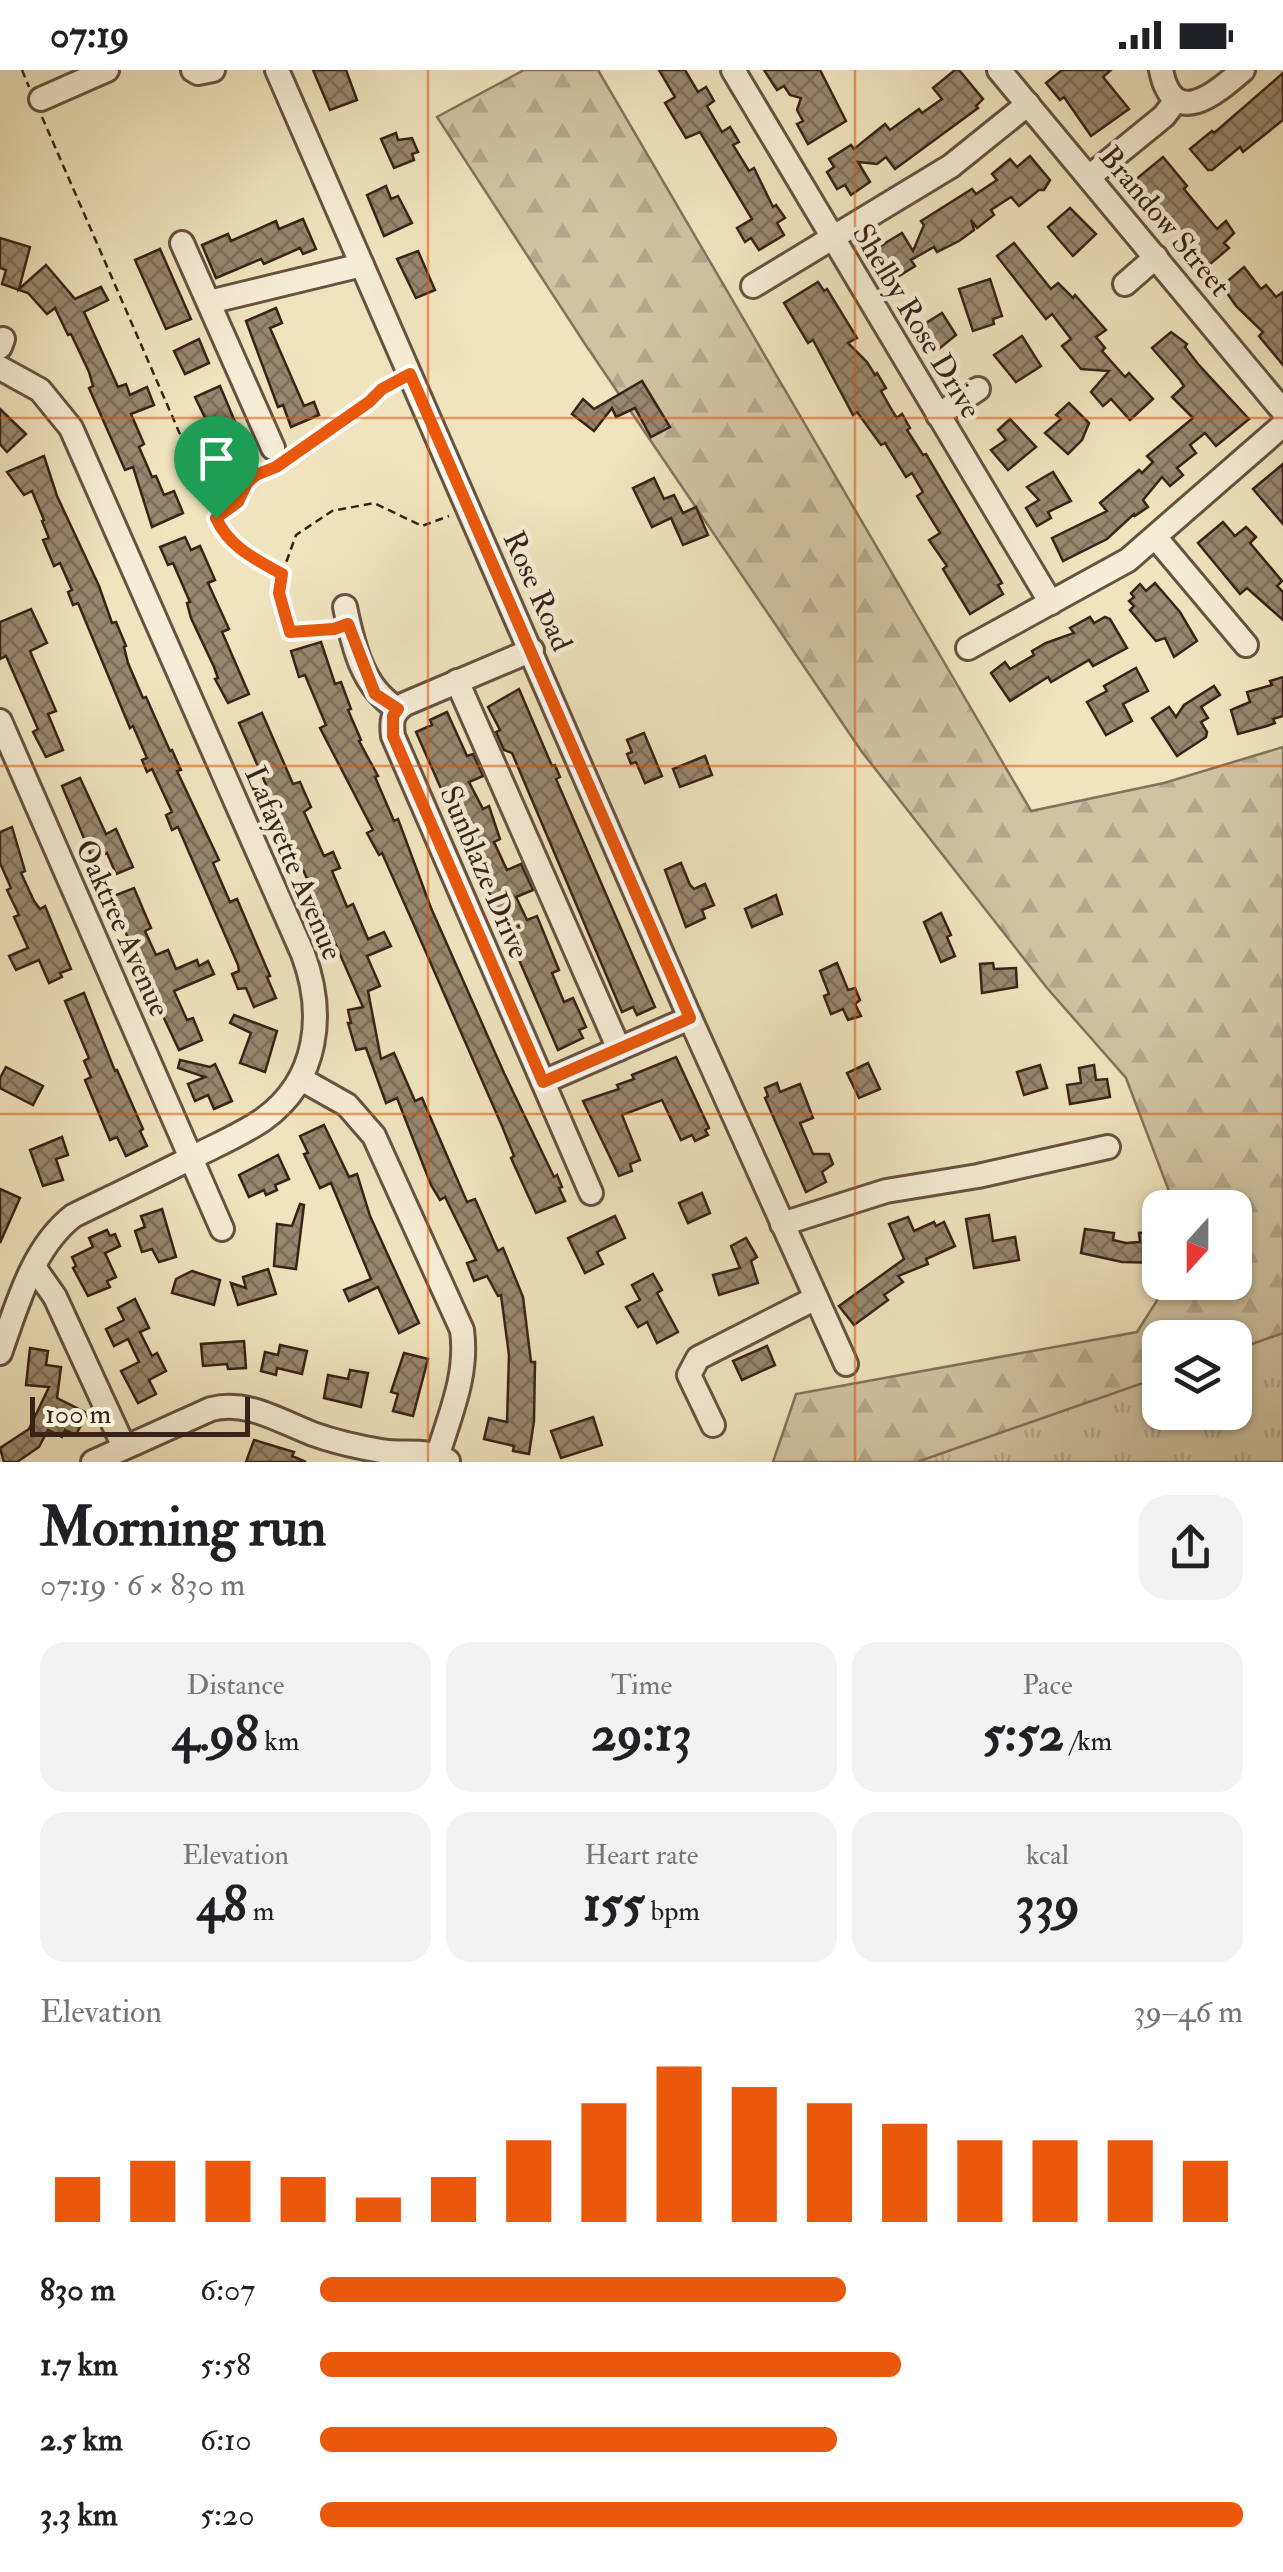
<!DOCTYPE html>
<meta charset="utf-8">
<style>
:root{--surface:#fff;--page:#f2f2f2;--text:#202124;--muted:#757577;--accent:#ea580c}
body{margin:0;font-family:"IM FELL Double Pica",serif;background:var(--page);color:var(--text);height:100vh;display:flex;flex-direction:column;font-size:38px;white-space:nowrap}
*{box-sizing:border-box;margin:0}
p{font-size:32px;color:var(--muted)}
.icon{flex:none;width:55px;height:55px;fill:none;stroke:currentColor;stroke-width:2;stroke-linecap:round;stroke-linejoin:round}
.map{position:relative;height:1392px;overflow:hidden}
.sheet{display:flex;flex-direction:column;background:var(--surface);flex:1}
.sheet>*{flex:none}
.needle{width:65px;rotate:201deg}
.fabs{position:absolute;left:1142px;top:1120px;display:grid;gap:20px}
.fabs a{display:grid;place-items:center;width:110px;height:110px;border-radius:20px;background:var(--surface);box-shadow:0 2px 8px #0004;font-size:50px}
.scale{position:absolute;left:30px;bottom:25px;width:220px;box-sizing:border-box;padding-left:10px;border:5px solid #3a2217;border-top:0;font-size:28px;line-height:35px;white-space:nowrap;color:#3a2217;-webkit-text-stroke:8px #f5edd5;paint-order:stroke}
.pin{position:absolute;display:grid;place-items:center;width:85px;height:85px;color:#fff;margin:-102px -42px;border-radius:50% 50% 50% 0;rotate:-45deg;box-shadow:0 0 10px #0007}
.pin .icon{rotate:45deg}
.round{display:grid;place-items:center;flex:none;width:105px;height:105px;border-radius:30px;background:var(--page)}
.head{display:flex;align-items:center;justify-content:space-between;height:170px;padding:0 40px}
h1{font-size:55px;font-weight:800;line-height:75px}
.metrics{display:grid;grid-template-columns:repeat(3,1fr);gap:15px;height:170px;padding:10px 40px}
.metrics div{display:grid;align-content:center;border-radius:25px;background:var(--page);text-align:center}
.metrics b{font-size:50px;font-weight:800}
.metrics small{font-size:28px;font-weight:400}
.metrics p{font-size:28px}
.chart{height:280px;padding:20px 40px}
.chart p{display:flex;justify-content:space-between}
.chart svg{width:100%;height:180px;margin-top:10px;stroke:var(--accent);stroke-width:6}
ul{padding:0 40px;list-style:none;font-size:32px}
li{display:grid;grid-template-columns:160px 120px 1fr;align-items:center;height:75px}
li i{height:25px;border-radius:12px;background:var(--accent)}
.status{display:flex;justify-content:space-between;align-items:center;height:70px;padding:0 50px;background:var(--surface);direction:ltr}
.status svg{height:28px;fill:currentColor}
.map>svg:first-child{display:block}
.forest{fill:url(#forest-firs);stroke:#85725c;stroke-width:2.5;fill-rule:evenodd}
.park{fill:url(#park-tufts);stroke:#85725c;stroke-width:2.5}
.building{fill:url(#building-cross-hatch);stroke:#3a2217;stroke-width:2.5}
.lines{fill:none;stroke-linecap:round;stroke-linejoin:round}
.minor-casing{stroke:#675241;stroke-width:28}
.path{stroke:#3a2217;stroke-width:2.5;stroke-dasharray:8 5;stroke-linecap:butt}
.minor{stroke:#f5edd5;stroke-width:22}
.route-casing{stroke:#fff;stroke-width:20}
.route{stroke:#ea580c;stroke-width:12}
.grid{fill:none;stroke:#df560d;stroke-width:2.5;stroke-opacity:0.55}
.labels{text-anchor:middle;stroke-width:9;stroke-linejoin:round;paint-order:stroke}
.street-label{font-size:30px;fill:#3a2217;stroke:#f5edd5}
</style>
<div class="status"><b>07:19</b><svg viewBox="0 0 49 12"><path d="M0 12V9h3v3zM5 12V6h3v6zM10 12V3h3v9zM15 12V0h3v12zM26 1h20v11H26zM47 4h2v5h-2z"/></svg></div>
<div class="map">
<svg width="1283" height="1392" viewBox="0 0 1283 1392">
<defs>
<pattern id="forest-firs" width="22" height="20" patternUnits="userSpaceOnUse" patternTransform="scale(2.5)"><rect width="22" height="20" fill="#d0c3a2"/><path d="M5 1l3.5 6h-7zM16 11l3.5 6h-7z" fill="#b3a78b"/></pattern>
<pattern id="park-tufts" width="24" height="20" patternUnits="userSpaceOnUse" patternTransform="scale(2.5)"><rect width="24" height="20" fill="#d0c3a2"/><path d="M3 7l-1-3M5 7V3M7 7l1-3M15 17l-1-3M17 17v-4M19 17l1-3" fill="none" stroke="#b3a78b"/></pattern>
<pattern id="building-cross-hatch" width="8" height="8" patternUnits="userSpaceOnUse" patternTransform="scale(2.5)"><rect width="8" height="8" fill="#98876e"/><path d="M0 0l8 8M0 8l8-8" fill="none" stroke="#7d6e59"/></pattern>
</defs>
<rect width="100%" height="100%" fill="#efe4be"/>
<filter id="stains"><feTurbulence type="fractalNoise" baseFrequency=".002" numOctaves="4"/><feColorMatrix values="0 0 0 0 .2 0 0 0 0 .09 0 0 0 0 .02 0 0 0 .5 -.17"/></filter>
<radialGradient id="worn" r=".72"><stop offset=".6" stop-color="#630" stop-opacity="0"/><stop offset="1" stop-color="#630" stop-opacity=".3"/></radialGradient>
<!-- forest -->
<path class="forest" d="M524,0H598L1031,741L1164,713L1283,677V1392H773L796,1324L1137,1262L1168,1213L1235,1212V1138L1175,1137L1126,1008L1047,918L862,682L585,274L437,47ZM1160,1268H1235V1342H1160Z"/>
<!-- park -->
<path class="park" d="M1283,1263V1392H917L1160,1307V1342H1235V1280Z"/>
<!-- building -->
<g class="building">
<path d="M313,0H346L357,30L330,40Z"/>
<path d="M659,0H685L698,22L706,17L714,31L707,36L722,62L730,57L739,72L733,75L749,101L754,98L773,137L776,135L785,148L777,153L784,165L759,180L751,168L745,172L737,158L752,149L700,62L686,68L665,33L675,27Z"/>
<path d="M764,0H820L846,51L808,74L797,54L803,51L797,40L801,28L790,25L784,16L777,20Z"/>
<path d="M955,0H959L983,29L976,36L978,38L895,99L886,87L877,94L858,92L870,112L851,125L845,115L837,119L827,102L834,97L829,89L851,75L854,79L885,54L890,60L919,39L922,43L942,29L933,18Z"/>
<path d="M1062,0H1111L1103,7L1129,39L1091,66L1064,27L1060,30L1046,13Z"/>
<path d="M1283,3V50L1243,82L1240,77L1212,100H1208L1190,79L1212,61L1214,63Z"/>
<path d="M396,63L398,70L412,68L418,82L412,84L414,90L394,98L381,69Z"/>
<path d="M1030,86L1050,110L1044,120H1039L1019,136L1011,127L991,140L994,145L977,158L971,150L974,160L959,171L937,182L934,177L911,190L915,196L899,206L897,203L891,207L885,202L874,184L878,181L877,178L902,163L913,181L924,155L921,151L972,119L976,124L997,110L992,104L1010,89L1017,97Z"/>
<path d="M1163,87L1187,116L1184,119L1217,159L1226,151L1234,163L1224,173L1229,178L1203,200L1193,189L1197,185L1190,177V165L1181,164L1170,152L1165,156L1134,111Z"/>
<path d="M386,116L391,129L398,126L412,153L384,166L367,125Z"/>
<path d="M1070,138L1096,164L1073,186L1048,157Z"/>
<path d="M303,149L316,179L303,184L300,178L264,194L261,189L216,208L202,175L228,164L231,171L276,151L279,159Z"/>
<path d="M0,168L30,177L19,219L46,195L75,229L101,217L108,230L84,242L118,317L126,314L130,325L147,317L154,335L131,344L144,374L139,377L152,407L156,406L164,425L174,421L183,443L152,457L133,397L125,400L89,318L93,316L89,302L71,264L68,265L55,238L47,244L28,223L2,214L6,200L0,198Z"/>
<path d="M1014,173L1051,219L1058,213L1073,228L1075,225L1106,260L1096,267L1105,278L1102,281L1125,307L1129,303L1153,329L1130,350L1111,329L1103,336L1091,322L1109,301L1081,299L1062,276L1071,269L1052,244L1046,249L997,186Z"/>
<path d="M160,179L191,249L166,259L135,190Z"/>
<path d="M418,181L435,220L416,228L397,189Z"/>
<path d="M1244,197L1261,219L1266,215L1276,227L1283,222V295L1259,266L1263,262L1236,236L1222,216Z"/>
<path d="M990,209L1002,246L993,249L994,254L973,261L959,219Z"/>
<path d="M818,212L824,221L827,219L857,268L848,273L867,292L875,305L877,303L886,318L881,321L893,342L897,348L902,344L910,358L907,360L923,385L926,384L1002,513L998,515L1003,524L970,544L943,499L947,496L929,470L940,463L917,426L923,422L912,403L906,407L885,373L881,375L857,342L853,345L813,270L808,273L784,233Z"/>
<path d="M276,238L282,253L270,258L304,336L314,332L319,345L291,357L283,335L278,337L246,251Z"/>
<path d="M942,243L956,265L934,283L918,258Z"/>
<path d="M1171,262L1187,274L1185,277L1198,294L1249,349L1216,376L1205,363L1190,375L1196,383L1177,398L1183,405L1170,416L1162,407L1143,430L1148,437L1135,446L1134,444L1107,469L1063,491L1052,468L1107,441L1100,433L1139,400L1142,403L1153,392L1147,386L1193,348L1172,327L1184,316L1180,310L1152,278Z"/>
<path d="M1022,266L1041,296L1016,312L994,285Z"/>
<path d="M199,269L209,293L185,304L174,281Z"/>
<path d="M642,311L670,357L651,367L635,338L616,347L612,338L594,361L572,344L583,329L594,339Z"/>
<path d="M220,316L248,383L227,393L195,327Z"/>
<path d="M1069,333L1089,353L1082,370L1068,384L1045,363L1061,349L1056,345Z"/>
<path d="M0,339L26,364L7,382L0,374Z"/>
<path d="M1010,349L1036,377L1008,400L991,380L1006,370L998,360Z"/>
<path d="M44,386L57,426L99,516L112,553L116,552L126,576L124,577L128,593L143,628L146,627L170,681L172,680L181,700L177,701L219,790L213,793L230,832L237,829L270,906L267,907L276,928L254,937L246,918L238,919L232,904L239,901L238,895L178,757L172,760L166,745L172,742L152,699L147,702L142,690L147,688L133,656L130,658L78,533L73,535L68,522L72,520L60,493L54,496L43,470L49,468L42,451L44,450L32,421L24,425L7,402Z"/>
<path d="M1283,394V454L1253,419Z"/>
<path d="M1053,402L1071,431L1048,442L1051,448L1037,456L1026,438L1039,430L1027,417Z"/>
<path d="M654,408L664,429L674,425L683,443L696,437L708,465L683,475L671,448L652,457L633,418Z"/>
<path d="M1223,452L1235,466L1246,457L1256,467L1250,473L1282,511L1277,516L1283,522V550L1247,518L1240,524L1198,473Z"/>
<path d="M185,467L191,480L200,476L215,510L208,513L229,559L222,562L249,624L228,633L215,609L218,608L214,597L191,548L187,533L190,532L173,493L168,495L160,477Z"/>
<path d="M1155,513L1180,542L1197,571L1174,587L1165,568L1156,571L1130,540L1134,536L1129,531L1134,527L1131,523L1140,514L1146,521Z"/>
<path d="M31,539L47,573L30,581L56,641L48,644L63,680L46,687L33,662L38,659L6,586L0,589V552Z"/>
<path d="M1090,547L1094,553L1105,547L1110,549L1127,578L1093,596L1089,590L1051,612L1048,607L1010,631L991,603L1005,592L1010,599L1034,585L1032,581L1046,573L1074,563L1070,558Z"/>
<path d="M321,572L335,614L341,612L351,639L348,640L361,670L359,671L378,706L375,707L394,751L398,749L431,838L504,1003L554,1107L557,1105L562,1117L559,1118L565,1131L536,1143L511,1088L514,1086L502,1056L414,855L382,783L379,785L367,763L373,760L320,658L326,655L305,605L299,607L291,581Z"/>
<path d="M1136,598L1148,621L1123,634L1132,651L1106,665L1087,632L1107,621L1104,616Z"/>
<path d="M1283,607V646L1273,649L1275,653L1267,656L1238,664L1231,640L1250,632L1247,622L1272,615L1270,611Z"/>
<path d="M1214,616L1220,625L1201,637L1208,648L1201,652L1207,662L1206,667L1177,686L1152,648L1169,637L1176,647L1184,635Z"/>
<path d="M519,619L552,696L555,695L560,707L556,709L655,937L637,945L633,937L622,942L512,683L504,680L496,662L500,660L488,637Z"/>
<path d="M447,642L467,686L473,684L483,706L469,712L483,739L489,736L500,769L494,772L507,800L521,794L533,820L516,827L527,850L537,846L559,900L552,903L564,932L573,928L586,957L579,960L583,968L558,980L504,855L501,856L489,829L492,828L467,780L471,778L446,730L416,662L432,655L430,650Z"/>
<path d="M262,643L293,714L300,712L311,737L304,742L324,786L333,782L340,798L332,801L347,837L353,834L368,869L384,862L391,876L367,886L380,916L368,921L381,989L394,983L415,1031L422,1028L467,1132L475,1129L498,1181L503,1178L523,1227L531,1292H535L534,1351L529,1384L513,1381L514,1376L484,1369L489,1348L507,1352L509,1285L501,1225L498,1226L487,1206L474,1211L467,1193L476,1190L445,1127L440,1130L431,1115L397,1028L386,1033L366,978L356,980L348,953H351L348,940L363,937L239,653Z"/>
<path d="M644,663L662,706L645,713L636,692L631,694L627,684L632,682L627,670Z"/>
<path d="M705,686L712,705L680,717L673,699Z"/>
<path d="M80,708L106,764L116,759L133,797L116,804L107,783L93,790L62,716Z"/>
<path d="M12,757L25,801L21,803L34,831L40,839L45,836L71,899L60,903L62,907L49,913L39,890L16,900L9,886L28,878L14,847L19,845L7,820L11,818L0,793V762Z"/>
<path d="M681,793L690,815L694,819L705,814L714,835L702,840L705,848L686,857L665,800Z"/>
<path d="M134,818L151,858L145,861L156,885L168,880L176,899L197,890L199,896L208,891L214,904L174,921L187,950L193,948L202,970L179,980L146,910L141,912L135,899L140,897L111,827Z"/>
<path d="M776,825L782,844L752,857L745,839Z"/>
<path d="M941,843L951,865L947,867L955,886L941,892L924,852Z"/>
<path d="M837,893L848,920L855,918L860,930L855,934L861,946L848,950L843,939L831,944L824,926L829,924L820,901Z"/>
<path d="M993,893L994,899L1016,898L1017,917L982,923L980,894Z"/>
<path d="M84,923L115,1001L117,1000L143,1059L140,1061L147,1076L126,1086L117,1067L110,1070L85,1010L91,1007L84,991L89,988L65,931Z"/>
<path d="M234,945L277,961L265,1002L240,993L251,963L230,953Z"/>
<path d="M676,987L709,1058L705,1060L708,1065L695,1071L692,1065L681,1070L662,1030L622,1045L640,1090L630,1094L632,1101L619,1106L583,1031L619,1019L617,1015L634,1009L632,1005Z"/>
<path d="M180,990L210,997L215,994L232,1031L214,1039L208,1025L195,1031L188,1014L205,1007L178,998Z"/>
<path d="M868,993L880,1019L859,1028L847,1003Z"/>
<path d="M1040,995L1047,1018L1024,1025L1017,1002Z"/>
<path d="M1094,995L1096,1010L1107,1009L1110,1027L1070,1034L1067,1015L1081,1013L1079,998Z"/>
<path d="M6,997L43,1016L33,1035L0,1018V1008Z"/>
<path d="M777,1013L780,1022L800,1014L813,1048L800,1053L813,1084H829L833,1094L822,1102L826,1112L806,1122L765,1028L768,1026L765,1018Z"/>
<path d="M324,1055L349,1107L357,1104L370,1146L419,1253L399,1263L378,1217L349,1231L344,1220L371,1209L331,1113L320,1118L304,1084L308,1083L300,1066Z"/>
<path d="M62,1067L68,1085L56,1089L63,1110L43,1116L30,1080Z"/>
<path d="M278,1085L289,1109L275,1115L277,1120L266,1125L264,1120L249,1127L239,1105Z"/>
<path d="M0,1119L20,1128L0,1173Z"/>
<path d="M702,1123L710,1143L688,1153L679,1133Z"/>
<path d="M300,1134L304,1135L296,1199L274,1196L277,1154L292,1156Z"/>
<path d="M162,1139L176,1187L159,1192L152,1179L142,1182L135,1161L145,1157L141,1146Z"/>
<path d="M989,1145L993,1171L1015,1167L1019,1190L974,1198L966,1149Z"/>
<path d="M615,1146L625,1168L597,1182L603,1194L585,1203L568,1168Z"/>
<path d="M908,1147L914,1161L934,1152L936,1156L944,1152L955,1176L926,1189L928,1194L898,1206L903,1212L884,1225L888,1230L854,1255L839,1236L904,1189L889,1154Z"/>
<path d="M1085,1159L1114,1163L1113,1170L1126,1173L1140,1172L1139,1163L1158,1162L1160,1193L1122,1192L1081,1183Z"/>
<path d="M107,1160L110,1166L115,1164L120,1176L105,1183L116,1207L107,1211L110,1217L88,1226L73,1198L76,1196L72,1187L93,1177L89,1168Z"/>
<path d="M746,1168L757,1187L751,1191L758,1213L719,1225L713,1205L740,1198L731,1176Z"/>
<path d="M268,1199L276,1224L238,1235L231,1213L246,1218L243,1207Z"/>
<path d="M192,1201L220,1210L214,1235L172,1223L176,1209Z"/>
<path d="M653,1204L662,1220L657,1223L678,1262L657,1273L647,1252L638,1257L626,1237L640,1230L632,1215Z"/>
<path d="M135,1229L149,1258L140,1262L152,1286L157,1283L166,1301L149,1310L156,1324L138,1333L121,1301L139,1292L128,1269L114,1276L106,1259L124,1250L118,1238Z"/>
<path d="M244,1271L246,1298L228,1299L227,1294L203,1296L201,1274Z"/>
<path d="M280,1275L307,1281L302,1304L277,1298L276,1305L261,1301L265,1282L278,1285Z"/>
<path d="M767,1276L775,1295L742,1310L733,1291Z"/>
<path d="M30,1278L48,1281L46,1295L61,1297L57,1328L87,1343L76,1365L65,1360L62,1367L48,1360L39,1377L17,1392H4L0,1378L29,1359L49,1317L26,1315Z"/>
<path d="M404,1283L428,1289L413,1346L393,1341L398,1324L391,1322Z"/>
<path d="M350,1300L368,1303L361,1337L324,1328L328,1305L348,1309Z"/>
<path d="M593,1347L602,1375L561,1388L551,1361Z"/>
<path d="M254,1370L294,1382L292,1386L306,1392H246Z"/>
</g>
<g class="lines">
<!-- minor casing -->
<g class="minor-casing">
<g id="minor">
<path d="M193,0L198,3L213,0"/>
<path d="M277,0L690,948L846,1294"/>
<path d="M733,0L1051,533"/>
<path d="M999,0L1283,341"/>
<path d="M1161,0C1173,60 1215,24 1243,0"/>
<path d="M41,29L107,0"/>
<path d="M1089,107L1164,46L1176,30"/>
<path d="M182,173L273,378"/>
<path d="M1125,214L1156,187"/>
<path d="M753,216L951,96L1028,34"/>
<path d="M209,232L362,195"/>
<path d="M0,277L3,269"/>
<path d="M0,298L40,320L71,358L303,884C325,943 319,1009 264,1049C244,1063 219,1074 197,1085C156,1106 114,1126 73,1146C32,1178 17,1236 0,1283"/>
<path d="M938,345L978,319"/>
<path d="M1156,468L1246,575"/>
<path d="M345,537C353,575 362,618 398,639"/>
<path d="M968,578L1128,490L1283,355"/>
<path d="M532,580L405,634C392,643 391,651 393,666L591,1123"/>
<path d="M457,611L619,979"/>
<path d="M0,651L222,1159"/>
<path d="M301,1009L347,1035L374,1066L462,1260C468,1304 451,1342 438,1384"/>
<path d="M543,1012L690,948"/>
<path d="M782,1154L886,1121L978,1106L1108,1077"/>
<path d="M34,1197L55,1227L124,1377"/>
<path d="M713,1355L689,1305L698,1288L816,1228"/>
<path d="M93,1392L211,1339C248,1330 279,1351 313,1364C335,1372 358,1377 381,1381C403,1385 429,1378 448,1391"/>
</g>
</g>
<!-- path -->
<g class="path">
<path d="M22,0L29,17"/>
<path d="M42,47L223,463L246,484L282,504L279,523L290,562L330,560"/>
<path d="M292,386L394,311"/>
<path d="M217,447C241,433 235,426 250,410C256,403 265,402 272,398"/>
<path d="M282,504L296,465L332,441L374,433L422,456L449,446"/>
</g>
<!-- minor -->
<use href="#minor" class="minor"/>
</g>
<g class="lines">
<!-- route casing -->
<g class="route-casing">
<path id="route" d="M410,304L690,948L543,1012L393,666V646L398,639L375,624L348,554L334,559L290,562L279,523L282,504C255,489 229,477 216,448L238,432L247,413L256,405L276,397L369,332L382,319Z"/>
</g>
<!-- route -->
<use href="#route" class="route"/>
</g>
<!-- grid -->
<path class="grid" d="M428,0V1392M855,0V1392M0,348H1283M0,696H1283M0,1044H1283"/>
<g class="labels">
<!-- street labels -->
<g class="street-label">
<text transform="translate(1165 151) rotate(50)" y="10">Brandow Street</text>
<text transform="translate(917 251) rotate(59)" y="10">Shelby Rose Drive</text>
<text transform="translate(538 521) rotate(66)" y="10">Rose Road</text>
<text transform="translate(294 793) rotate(67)" y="10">Lafayette Avenue</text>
<text transform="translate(485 802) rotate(67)" y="10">Sunblaze Drive</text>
<text transform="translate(123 858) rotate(66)" y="10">Oaktree Avenue</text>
</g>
</g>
<rect width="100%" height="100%" filter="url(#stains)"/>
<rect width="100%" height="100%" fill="url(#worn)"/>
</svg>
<div class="fabs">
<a><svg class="needle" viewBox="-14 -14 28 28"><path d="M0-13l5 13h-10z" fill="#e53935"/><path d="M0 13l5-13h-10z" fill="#757577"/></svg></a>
<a><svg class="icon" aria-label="layers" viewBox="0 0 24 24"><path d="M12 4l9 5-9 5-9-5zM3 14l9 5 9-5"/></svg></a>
</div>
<div class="scale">100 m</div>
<div class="pin" style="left:216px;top:448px;background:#1e9e55"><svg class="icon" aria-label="arrive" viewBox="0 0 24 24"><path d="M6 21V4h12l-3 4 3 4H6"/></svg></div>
</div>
<section class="sheet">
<div class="head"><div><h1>Morning run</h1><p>07:19 · 6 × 830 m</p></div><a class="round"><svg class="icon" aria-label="share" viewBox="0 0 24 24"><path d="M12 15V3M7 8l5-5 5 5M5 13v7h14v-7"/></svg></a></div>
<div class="metrics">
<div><p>Distance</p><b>4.98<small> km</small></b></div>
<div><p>Time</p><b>29:13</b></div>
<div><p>Pace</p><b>5:52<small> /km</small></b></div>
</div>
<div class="metrics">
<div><p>Elevation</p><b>48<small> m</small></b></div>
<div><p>Heart rate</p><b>155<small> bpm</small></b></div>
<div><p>kcal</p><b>339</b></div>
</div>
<div class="chart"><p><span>Elevation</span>39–46 m</p>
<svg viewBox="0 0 160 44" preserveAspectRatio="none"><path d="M5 44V33M15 44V29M25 44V29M35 44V33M45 44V38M55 44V33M65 44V24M75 44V15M85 44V6M95 44V11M105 44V15M115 44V20M125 44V24M135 44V24M145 44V24M155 44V29"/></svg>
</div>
<ul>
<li><b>830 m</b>6:07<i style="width:57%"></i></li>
<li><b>1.7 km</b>5:58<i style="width:63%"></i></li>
<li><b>2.5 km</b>6:10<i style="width:56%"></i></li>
<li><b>3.3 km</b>5:20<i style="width:100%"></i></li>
</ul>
</section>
